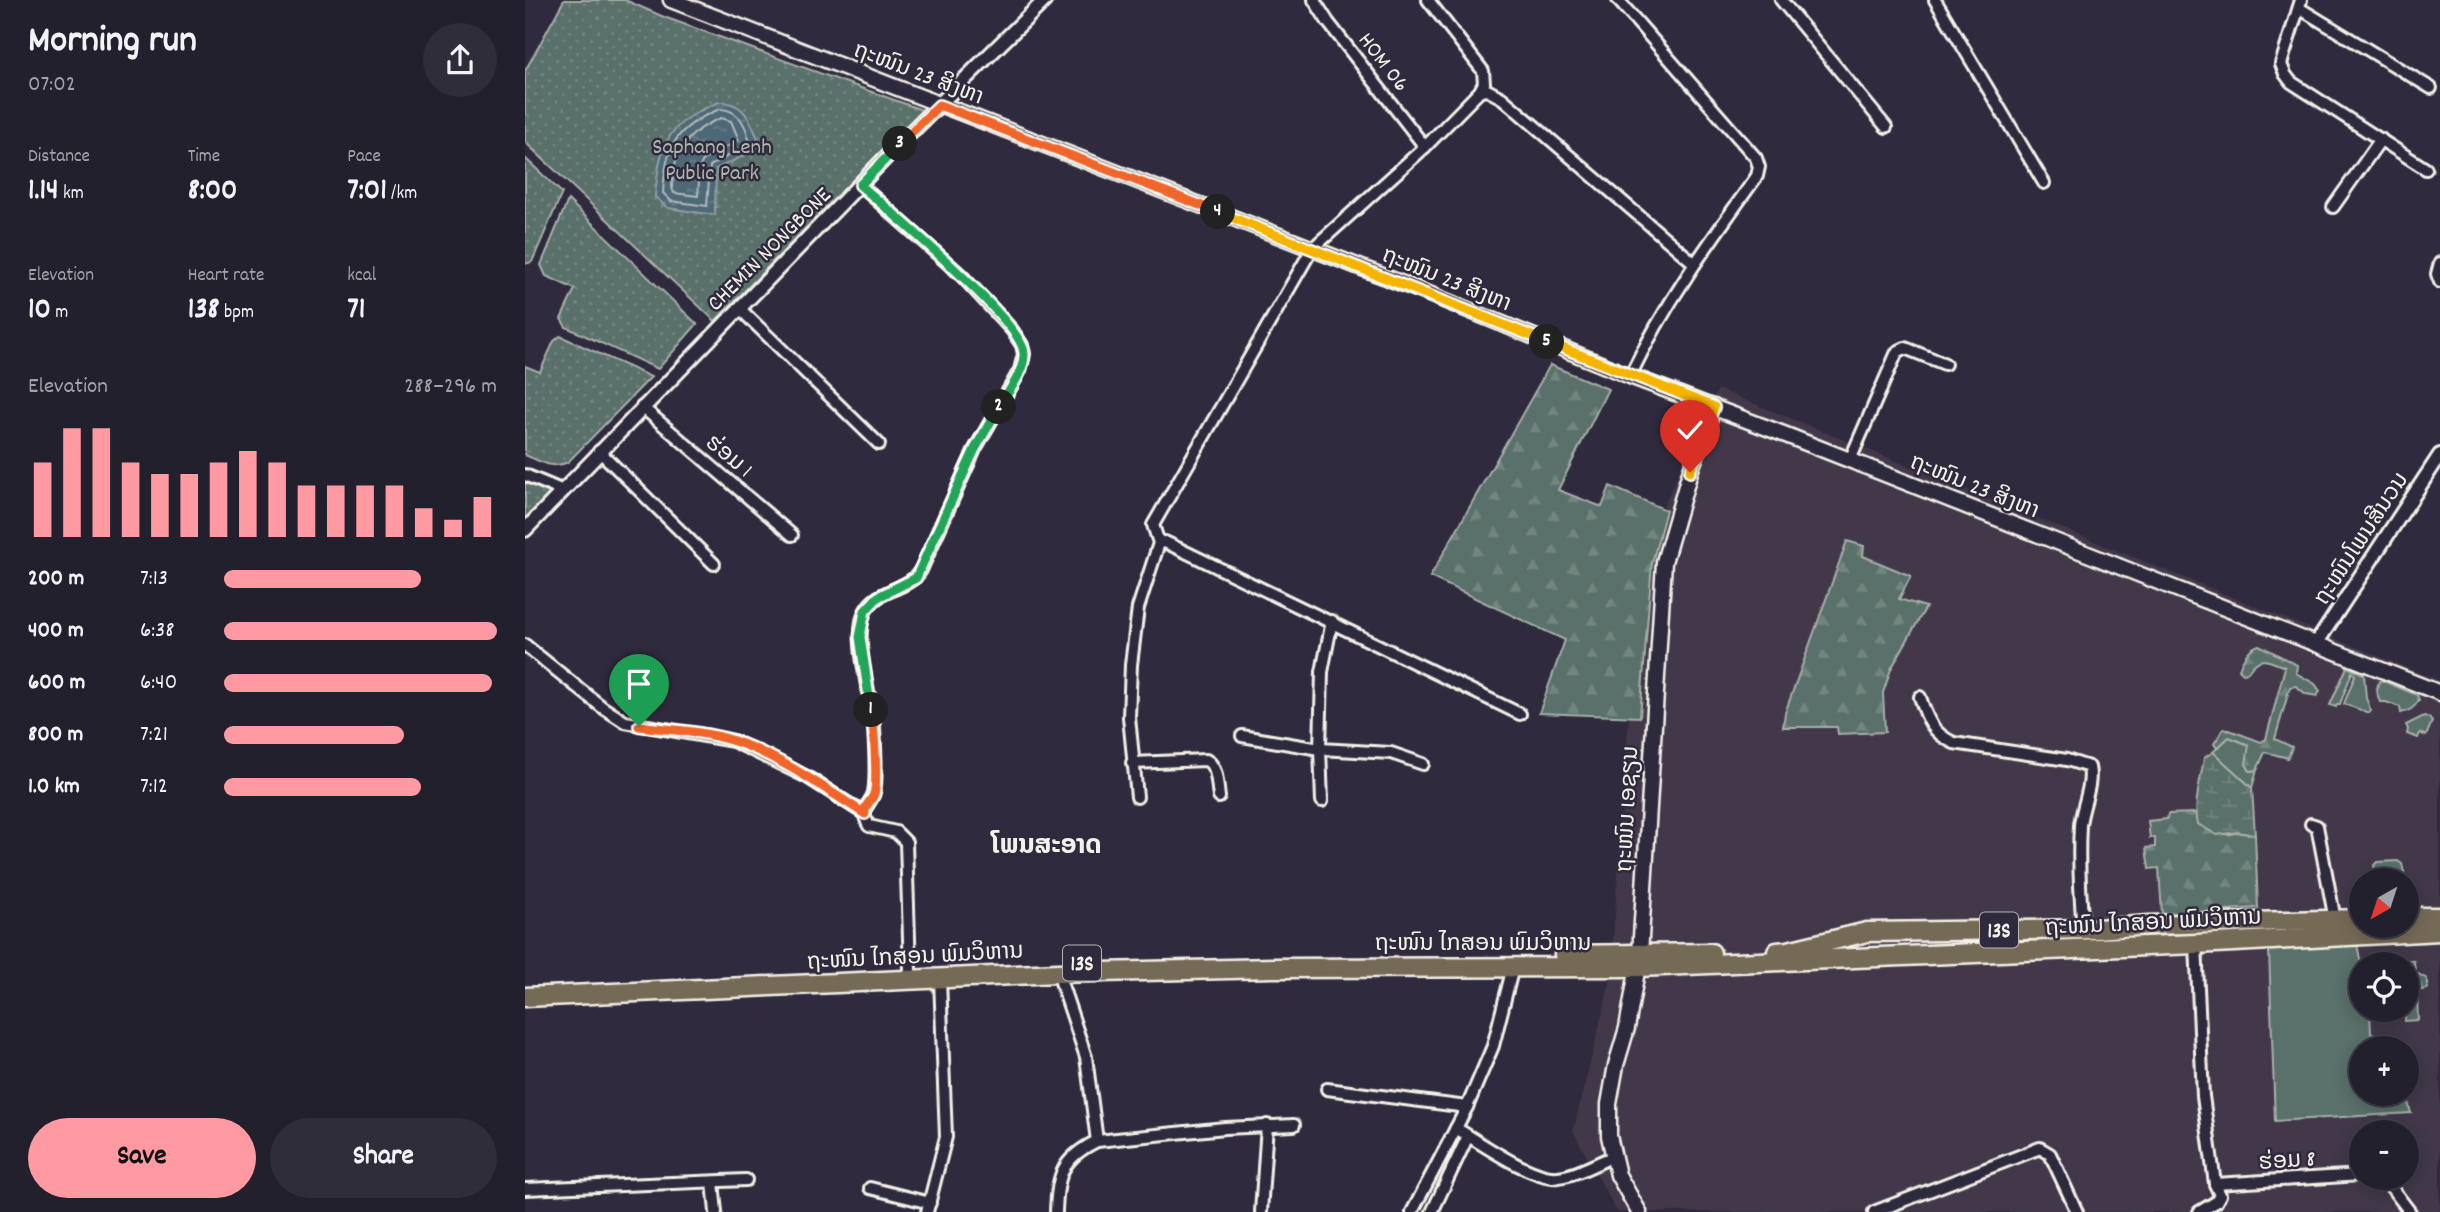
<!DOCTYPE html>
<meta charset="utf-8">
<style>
:root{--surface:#23202e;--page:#2f2d3a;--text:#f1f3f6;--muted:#a3a3aa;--line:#403e4a;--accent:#ff9aa2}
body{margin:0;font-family:Dekko,"Noto Sans Lao",sans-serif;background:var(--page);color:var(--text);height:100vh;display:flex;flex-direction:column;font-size:26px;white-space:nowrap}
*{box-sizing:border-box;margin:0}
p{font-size:23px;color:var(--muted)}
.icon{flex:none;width:38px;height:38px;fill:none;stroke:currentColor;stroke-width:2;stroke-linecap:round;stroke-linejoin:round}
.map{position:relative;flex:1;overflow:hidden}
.side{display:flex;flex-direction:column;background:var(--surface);width:525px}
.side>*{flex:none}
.needle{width:46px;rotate:219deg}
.buttons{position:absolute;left:1824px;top:868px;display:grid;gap:14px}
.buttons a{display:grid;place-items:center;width:70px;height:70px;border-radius:50%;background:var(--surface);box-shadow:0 4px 18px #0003,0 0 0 2px var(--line);font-size:35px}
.pin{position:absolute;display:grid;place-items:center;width:60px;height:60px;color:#fff;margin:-72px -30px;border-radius:50% 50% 50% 0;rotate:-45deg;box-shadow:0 0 7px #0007}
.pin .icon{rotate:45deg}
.km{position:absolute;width:35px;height:35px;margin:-18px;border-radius:50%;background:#222;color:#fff;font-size:19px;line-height:35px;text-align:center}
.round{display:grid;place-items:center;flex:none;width:74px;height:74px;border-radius:37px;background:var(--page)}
.headline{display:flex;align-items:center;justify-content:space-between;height:119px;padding:0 28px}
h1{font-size:38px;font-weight:700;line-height:52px}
.stats{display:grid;grid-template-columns:repeat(3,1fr);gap:10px;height:119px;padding:7px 28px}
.stats div{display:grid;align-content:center}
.stats b{font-size:30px;font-weight:700}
.stats small{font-size:19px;font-weight:400}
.stats p{font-size:19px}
.chart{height:196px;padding:14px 28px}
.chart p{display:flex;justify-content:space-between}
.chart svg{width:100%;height:126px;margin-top:7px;stroke:var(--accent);stroke-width:6}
.cta{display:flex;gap:14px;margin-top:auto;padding:14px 28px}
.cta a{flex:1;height:80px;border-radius:42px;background:var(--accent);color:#111;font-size:28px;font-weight:700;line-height:80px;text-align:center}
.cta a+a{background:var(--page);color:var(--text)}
ul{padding:0 28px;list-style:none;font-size:23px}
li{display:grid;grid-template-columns:112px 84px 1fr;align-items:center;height:52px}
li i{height:18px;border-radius:9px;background:var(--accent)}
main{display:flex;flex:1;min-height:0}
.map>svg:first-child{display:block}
.built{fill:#423848;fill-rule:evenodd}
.green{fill:#5a706a;stroke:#a7b0a9;stroke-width:2}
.forest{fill:url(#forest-firs);stroke:#a7b0a9;stroke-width:2}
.wetland{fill:url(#wetland-marsh);stroke:#a7b0a9;stroke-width:2}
.park{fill:url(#park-dots);stroke:#a7b0a9;stroke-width:2}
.water{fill:url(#water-ripples);stroke:#909fa4;stroke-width:2}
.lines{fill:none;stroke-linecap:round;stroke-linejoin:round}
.shore{stroke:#b2baba;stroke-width:2}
.minor-casing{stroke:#f4f1e8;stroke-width:16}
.tertiary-casing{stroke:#f4f1e8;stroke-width:18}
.secondary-casing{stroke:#f4f1e8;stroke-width:19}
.trunk-casing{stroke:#f4f1e8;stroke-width:23}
.minor{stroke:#2f2a3d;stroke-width:10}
.tertiary{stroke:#2f2a3d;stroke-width:12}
.secondary{stroke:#2f2a3d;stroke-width:14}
.trunk{stroke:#756a55;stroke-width:18}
.split-1-casing{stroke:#fff;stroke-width:14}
.split-2-casing{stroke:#fff;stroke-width:14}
.split-3-casing{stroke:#fff;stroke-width:14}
.split-4-casing{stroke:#fff;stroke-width:14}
.split-5-casing{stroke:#fff;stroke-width:14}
.split-6-casing{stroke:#fff;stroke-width:14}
.split-1{stroke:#f0652b;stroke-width:9}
.split-2{stroke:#22a559;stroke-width:9}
.split-3{stroke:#22a559;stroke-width:9}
.split-4{stroke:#f0652b;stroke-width:9}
.split-5{stroke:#f5b400;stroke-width:9}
.split-6{stroke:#f5b400;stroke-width:9}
.labels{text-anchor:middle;stroke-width:5;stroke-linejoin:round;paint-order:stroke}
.shield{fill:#2f2a3d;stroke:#b9b5b5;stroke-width:2}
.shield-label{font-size:21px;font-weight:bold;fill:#f4f1e8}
.street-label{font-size:23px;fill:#f4f1e8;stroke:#2f2a3d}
.park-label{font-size:23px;fill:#afb7af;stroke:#2f2a3d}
.quarter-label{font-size:26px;font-weight:bold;fill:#f4f1e8;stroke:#2f2a3d}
</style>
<main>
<section class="side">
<div class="headline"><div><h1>Morning run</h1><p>07:02</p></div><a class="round"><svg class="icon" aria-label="share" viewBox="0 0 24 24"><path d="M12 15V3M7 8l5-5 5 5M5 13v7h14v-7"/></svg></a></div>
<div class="stats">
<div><p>Distance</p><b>1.14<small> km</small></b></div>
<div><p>Time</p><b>8:00</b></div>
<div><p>Pace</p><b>7:01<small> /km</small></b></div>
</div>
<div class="stats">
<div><p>Elevation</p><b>10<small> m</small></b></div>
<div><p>Heart rate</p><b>138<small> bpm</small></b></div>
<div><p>kcal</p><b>71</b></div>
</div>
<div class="chart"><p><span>Elevation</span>288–296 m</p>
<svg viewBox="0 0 160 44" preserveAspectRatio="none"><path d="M5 44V18M15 44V6M25 44V6M35 44V18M45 44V22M55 44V22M65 44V18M75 44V14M85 44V18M95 44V26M105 44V26M115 44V26M125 44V26M135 44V34M145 44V38M155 44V30"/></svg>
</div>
<ul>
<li><b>200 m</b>7:13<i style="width:72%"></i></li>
<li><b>400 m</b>6:38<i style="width:100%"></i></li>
<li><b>600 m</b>6:40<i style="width:98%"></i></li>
<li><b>800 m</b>7:21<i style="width:66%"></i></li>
<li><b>1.0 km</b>7:12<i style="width:72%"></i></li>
</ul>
<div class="cta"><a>Save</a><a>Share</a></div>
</section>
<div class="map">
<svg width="1915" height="1212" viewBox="0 0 1915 1212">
<defs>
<pattern id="forest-firs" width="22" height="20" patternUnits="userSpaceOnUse" patternTransform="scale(1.75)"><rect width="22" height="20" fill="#5a706a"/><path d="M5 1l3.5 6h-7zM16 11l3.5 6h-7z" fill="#72857f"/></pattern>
<pattern id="wetland-marsh" width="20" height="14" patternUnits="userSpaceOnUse" patternTransform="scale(1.75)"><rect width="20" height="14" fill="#5a706a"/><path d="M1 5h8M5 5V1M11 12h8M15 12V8" fill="none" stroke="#72857f"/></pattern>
<pattern id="park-dots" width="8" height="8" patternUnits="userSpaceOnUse" patternTransform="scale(1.75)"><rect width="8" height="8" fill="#5a706a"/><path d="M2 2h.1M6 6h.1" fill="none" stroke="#72857f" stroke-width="1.8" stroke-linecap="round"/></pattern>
<pattern id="water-ripples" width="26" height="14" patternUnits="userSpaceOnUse" patternTransform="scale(1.75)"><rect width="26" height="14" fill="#4e6876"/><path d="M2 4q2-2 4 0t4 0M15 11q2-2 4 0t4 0" fill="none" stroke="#687e8a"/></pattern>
</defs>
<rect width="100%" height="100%" fill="#2f2a3d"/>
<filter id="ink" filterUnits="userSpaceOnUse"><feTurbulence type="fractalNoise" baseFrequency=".0143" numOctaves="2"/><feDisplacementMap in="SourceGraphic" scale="14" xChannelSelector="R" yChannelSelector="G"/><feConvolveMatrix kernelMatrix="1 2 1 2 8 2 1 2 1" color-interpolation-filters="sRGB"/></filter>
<g filter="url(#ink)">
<!-- built -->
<path class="built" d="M1193,389L1915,681V1212H1092L1048,1131L1085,983L1115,556ZM1836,880H1881V926H1836ZM1836,964H1881V1010H1836ZM1836,1048H1881V1094H1836ZM1836,1132H1881V1178H1836Z"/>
<!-- green -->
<g class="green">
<path d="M1822,667L1839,674L1841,698L1846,711L1844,713L1819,704L1830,675L1827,672L1815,704H1812L1811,707L1805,705Z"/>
<path d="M1856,680L1892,695L1894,700C1889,708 1885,711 1876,713L1875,707L1861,702H1855C1852,695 1850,685 1856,680Z"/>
<path d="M1899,716L1904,718L1907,722L1901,736L1895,733L1893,738L1882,734L1883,729L1881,725Z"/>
<path d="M1704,737L1725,745L1721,764L1725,771L1732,770L1727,788L1688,752Z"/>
<path d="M1873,861L1877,864L1881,880H1851L1849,865L1852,862Z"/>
<path d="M1832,944L1836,964V1010H1845L1846,1034L1851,1035L1854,1048H1836V1094H1881L1886,1113L1750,1121L1744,950Z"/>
</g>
<!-- forest -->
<g class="forest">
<path d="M1025,365L1083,389L1033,490L1077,507L1085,486L1141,510L1127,563L1115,717L1014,713L1040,640L905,577Z"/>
<path d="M1322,541L1339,546L1338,556L1386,576L1374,599L1401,607L1366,669L1358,693L1360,732L1313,734L1312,727H1258L1260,713Z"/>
<path d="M1734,645L1772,665L1771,673L1790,684L1795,691L1792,696L1781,694L1771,686L1765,687L1750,739L1767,747L1763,758L1740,752L1732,770L1725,771L1721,764L1724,745L1704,737L1692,748L1689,744L1699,728L1736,742L1741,739L1760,667C1742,660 1735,654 1723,672L1718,673L1714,669C1717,659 1724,648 1734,645Z"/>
<path d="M1670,813L1673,824L1703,835L1713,832L1730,835L1733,908L1637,914L1634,868L1624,869L1621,848L1630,847V838H1625L1623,821L1642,819L1643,814Z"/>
<path d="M1884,960L1889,961L1890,972L1902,979V989L1892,991L1893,1020L1880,1021L1881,964H1875Z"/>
</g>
<!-- wetland -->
<path class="wetland" d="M1688,752L1727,788L1730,835L1713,832L1692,835L1673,824C1668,802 1676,780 1679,758Z"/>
<!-- park -->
<g class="park">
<path d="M39,0H100L139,17L397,110L190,321L0,142V71Z"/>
<path d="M0,158L37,193L7,262L0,264Z"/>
<path d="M43,200L172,324L133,369L41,327L36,319L50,289L21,276L16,265Z"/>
<path d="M35,336L126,377L43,462C27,470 15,461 0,455V366L15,372L29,341Z"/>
<path d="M0,481L26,492L0,521Z"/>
</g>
<!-- water -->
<path class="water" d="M194,102C223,102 225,124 237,147L191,169L190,215L143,208L130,197C135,143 141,124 194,102Z"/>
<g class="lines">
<!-- shore -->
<g class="shore">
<path d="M195,109C214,109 222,127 225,144L185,166L182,206L146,201L138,193C141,146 150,127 195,109Z"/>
<path d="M196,118L206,121L214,140L178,160L175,167L173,196L149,193C146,187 147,184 148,177C150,146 169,129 196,118Z"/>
</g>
<!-- minor casing -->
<g class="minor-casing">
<g id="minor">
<path d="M789,0L803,22L900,147"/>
<path d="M1093,0L1231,158L1234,167L1232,176C1185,241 1140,303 1105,376"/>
<path d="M1256,0L1361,127"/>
<path d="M1410,0L1519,183"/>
<path d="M1776,0L1756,64L1760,74L1766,82L1901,169"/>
<path d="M1774,8L1906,88"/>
<path d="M955,91L962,90L977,98L1169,263"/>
<path d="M335,185L436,275L487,330L497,345L499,354L495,370L450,449L396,570C383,591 353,588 341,610C326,635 347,698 349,727C350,743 352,777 349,792C346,806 333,806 344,826L371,832L381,842L385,971"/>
<path d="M1808,207L1856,139"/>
<path d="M1915,263L1912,274L1915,282"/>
<path d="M214,308L354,444"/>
<path d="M117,407L267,535"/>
<path d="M74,451L189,564"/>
<path d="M1325,460L1372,352L1380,348L1420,364"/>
<path d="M0,475L36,490"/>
<path d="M634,543L640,542L995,714"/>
<path d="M0,645L77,707L100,722L208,741L282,777L340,814"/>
<path d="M1395,697C1402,719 1407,733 1429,743L1542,760L1564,767C1568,785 1557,806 1555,825C1553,860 1555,895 1558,929"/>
<path d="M717,736L795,749L866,753L898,764"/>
<path d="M607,763L681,760C693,766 692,785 694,797"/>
<path d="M612,797L604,717L606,665L613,608L634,543L628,525L787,249L900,147L955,91L959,83L958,71L903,0"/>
<path d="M797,801L795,749L797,672L807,621"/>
<path d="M1786,824L1792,826L1810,920"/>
<path d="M1671,944L1678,1096L1690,1184L1695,1195L1691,1202L1674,1212"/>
<path d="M802,1089L942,1107"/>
<path d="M931,1128C954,1142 1008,1180 1033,1177C1052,1175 1072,1163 1089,1156"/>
<path d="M572,1141L700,1128L769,1125"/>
<path d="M1859,1178L1885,1212"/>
<path d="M188,1182L191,1212"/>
<path d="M1690,1184L1836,1175"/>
<path d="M345,1188L405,1203"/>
<path d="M0,1189L221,1180"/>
<path d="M402,1212L421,1137L415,979"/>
<path d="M531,1212C532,1175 537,1158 572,1141L561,1057L533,973"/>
<path d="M736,1212L742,1125"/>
<path d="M887,1212L942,1107L968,1046L988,967"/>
<path d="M907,1212L943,1136"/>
<path d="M1349,1212L1515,1148L1525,1154L1552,1212"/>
</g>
</g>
<!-- tertiary casing -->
<g class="tertiary-casing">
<g id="tertiary">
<path d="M0,530L367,151L520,0"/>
<path d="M1791,644L1915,455"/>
</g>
</g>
<!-- secondary casing -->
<g class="secondary-casing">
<g id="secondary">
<path d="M146,0L899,292L1105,376L1261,435L1915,693"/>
<path d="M1114,1212L1093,1175L1084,1136V1104L1091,1065L1102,1028L1115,954L1139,562L1165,472L1189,407"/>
</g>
</g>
<!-- trunk casing -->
<g class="trunk-casing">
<g id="trunk">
<path d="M1881,917H1915"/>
<path d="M1252,952L1263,951L1342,932L1572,929L1624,925L1836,919"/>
<path d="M1039,955L1186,953"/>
<path d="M0,997L533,973L748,968L1113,967L1671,944L1915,931"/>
</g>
</g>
<!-- minor -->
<use href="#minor" class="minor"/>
<!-- tertiary -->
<use href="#tertiary" class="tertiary"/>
<!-- secondary -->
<use href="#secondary" class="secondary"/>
<!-- trunk -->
<use href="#trunk" class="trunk"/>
</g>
</g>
<g class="lines" filter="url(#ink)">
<!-- split-1 casing -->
<g class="split-1-casing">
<path id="split-1" d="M114,726C145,730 179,731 209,741C256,757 299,788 340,814C339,804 346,803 349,794C353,782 349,725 346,710"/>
</g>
<!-- split-2 casing -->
<g class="split-2-casing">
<path id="split-2" d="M346,710L335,637L340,611L353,597L391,578L450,449L474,407"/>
</g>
<!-- split-3 casing -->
<g class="split-3-casing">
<path id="split-3" d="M375,144L335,185C363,209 498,323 499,353C500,371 483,392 474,407"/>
</g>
<!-- split-4 casing -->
<g class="split-4-casing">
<path id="split-4" d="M375,144L414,105L693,212"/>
</g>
<!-- split-5 casing -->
<g class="split-5-casing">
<path id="split-5" d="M693,212L1022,342"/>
</g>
<!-- split-6 casing -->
<g class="split-6-casing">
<path id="split-6" d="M1022,342L1189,407L1165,472"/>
</g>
<!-- split-1 -->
<use href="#split-1" class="split-1"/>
<!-- split-2 -->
<use href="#split-2" class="split-2"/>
<!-- split-3 -->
<use href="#split-3" class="split-3"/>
<!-- split-4 -->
<use href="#split-4" class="split-4"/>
<!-- split-5 -->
<use href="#split-5" class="split-5"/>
<!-- split-6 -->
<use href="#split-6" class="split-6"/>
</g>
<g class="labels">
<!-- shield labels -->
<g class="shield">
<rect x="1455" y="912.5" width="38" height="35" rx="5"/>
<rect x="538" y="945.5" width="38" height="35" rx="5"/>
</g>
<g class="shield-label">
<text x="1474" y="937">13S</text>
<text x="557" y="970">13S</text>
</g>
<!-- street labels -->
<g class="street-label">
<text transform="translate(860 61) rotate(52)" y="8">HOM 06</text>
<text transform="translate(394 72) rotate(21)" y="8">ຖະໜົນ 23 ສິງຫາ</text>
<text transform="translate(243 248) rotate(-45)" y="8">CHEMIN NONGBONE</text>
<text transform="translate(922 278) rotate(22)" y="8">ຖະໜົນ 23 ສິງຫາ</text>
<text transform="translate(205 455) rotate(40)" y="8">ຮ່ອມ 1</text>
<text transform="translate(1450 485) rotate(22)" y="8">ຖະໜົນ 23 ສິງຫາ</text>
<text transform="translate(1835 538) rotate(-57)" y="8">ຖະໜົນໂພນສີນວນ</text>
<text transform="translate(1101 809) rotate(-87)" y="8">ຖະໜົນ ເອຊຽນ</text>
<text transform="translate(1628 921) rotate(-3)" y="8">ຖະໜົນ ໄກສອນ ພົມວິຫານ</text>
<text x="958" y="950">ຖະໜົນ ໄກສອນ ພົມວິຫານ</text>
<text transform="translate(390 955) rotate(-3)" y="8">ຖະໜົນ ໄກສອນ ພົມວິຫານ</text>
<text transform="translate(1762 1159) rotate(-4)" y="8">ຮ່ອມ 8</text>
</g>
<!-- park labels -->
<g class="park-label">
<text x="187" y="153">Saphang Lenh<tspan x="187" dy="26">Public Park</tspan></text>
</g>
<!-- quarter labels -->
<g class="quarter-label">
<text x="521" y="853">ໂພນສະອາດ</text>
</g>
</g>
</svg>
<div class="buttons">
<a><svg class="needle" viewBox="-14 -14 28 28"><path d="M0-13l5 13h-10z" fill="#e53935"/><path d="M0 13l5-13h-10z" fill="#a3a3aa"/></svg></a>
<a><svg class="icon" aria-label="locate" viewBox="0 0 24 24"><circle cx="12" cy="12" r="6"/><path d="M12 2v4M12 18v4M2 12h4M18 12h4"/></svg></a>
<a>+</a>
<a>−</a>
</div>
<div class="pin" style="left:114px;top:726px;background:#1e9e55"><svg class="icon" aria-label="arrive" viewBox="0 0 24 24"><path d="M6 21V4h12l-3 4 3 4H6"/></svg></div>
<div class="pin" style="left:1165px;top:472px;background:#d93025"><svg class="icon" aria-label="check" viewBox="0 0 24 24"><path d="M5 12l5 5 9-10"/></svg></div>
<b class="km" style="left:346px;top:710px">1</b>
<b class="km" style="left:474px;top:407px">2</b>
<b class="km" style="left:375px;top:144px">3</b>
<b class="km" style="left:693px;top:212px">4</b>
<b class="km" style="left:1022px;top:342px">5</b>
</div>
</main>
